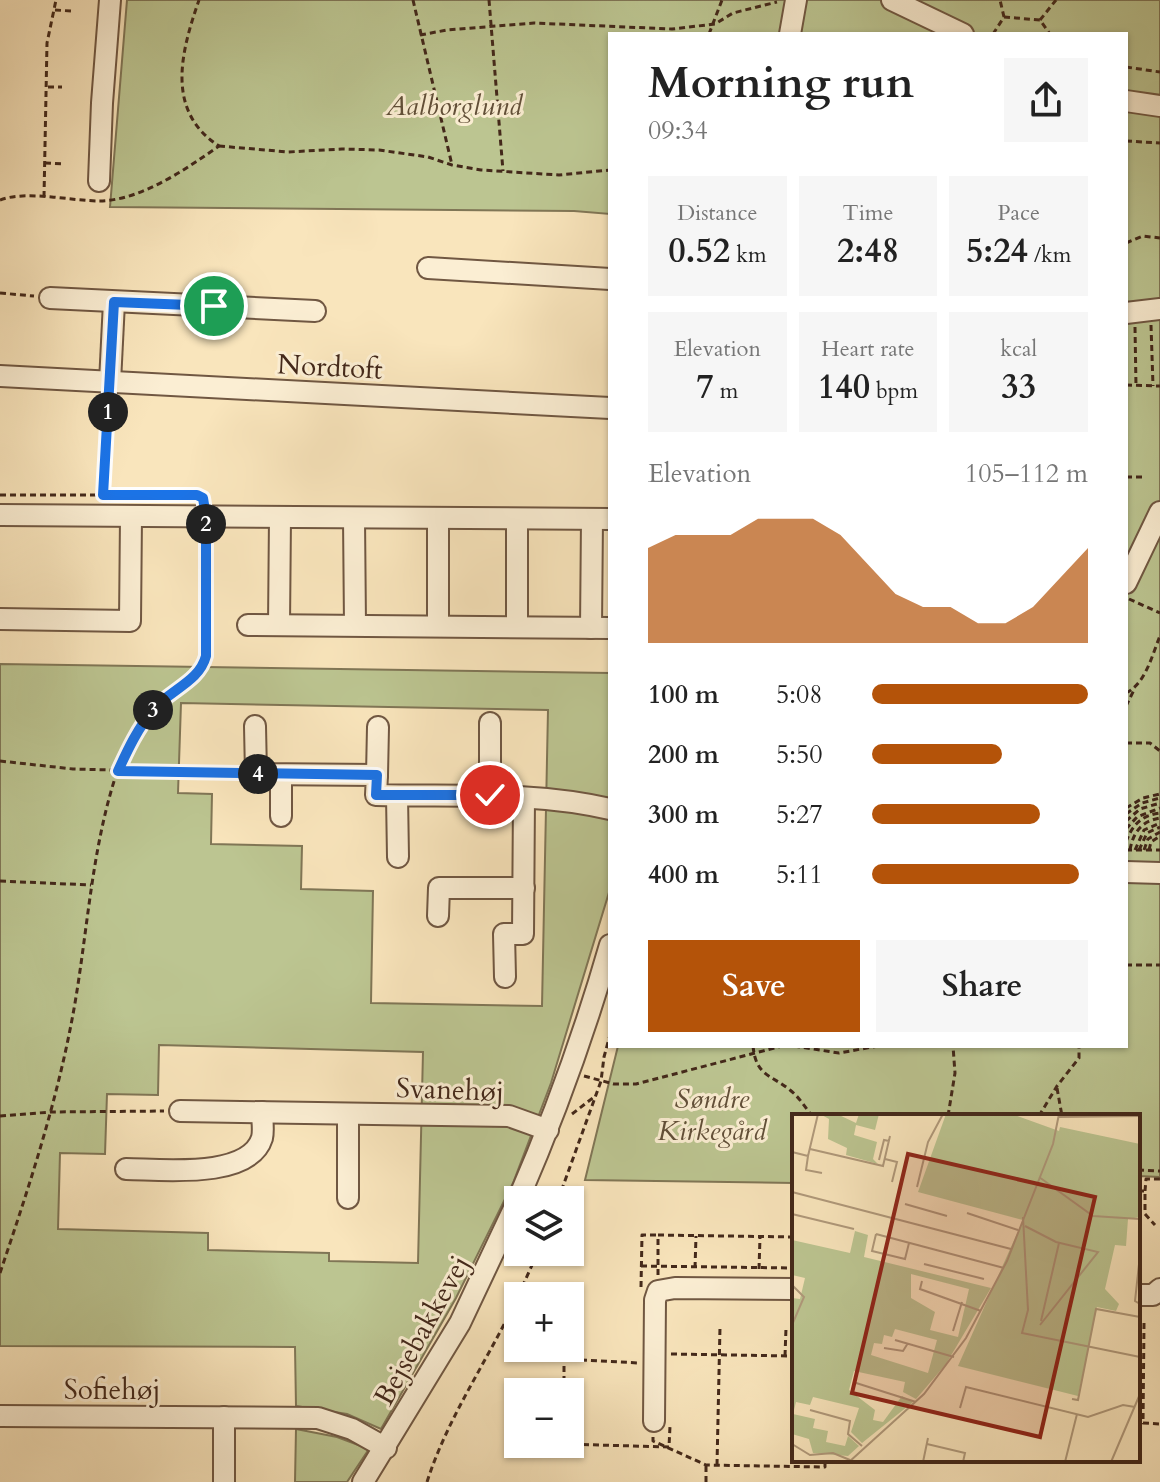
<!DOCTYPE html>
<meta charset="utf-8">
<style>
:root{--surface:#fff;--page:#f6f6f6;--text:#222;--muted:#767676;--accent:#b45309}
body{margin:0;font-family:Cardo,serif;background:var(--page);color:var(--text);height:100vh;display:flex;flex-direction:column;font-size:30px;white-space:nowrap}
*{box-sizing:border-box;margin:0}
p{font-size:26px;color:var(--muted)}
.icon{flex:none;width:44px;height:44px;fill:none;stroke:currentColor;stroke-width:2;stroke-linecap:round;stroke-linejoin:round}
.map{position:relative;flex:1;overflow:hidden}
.side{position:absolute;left:608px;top:32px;width:520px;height:1016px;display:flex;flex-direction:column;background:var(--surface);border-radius:0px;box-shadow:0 2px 6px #0004}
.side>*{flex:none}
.buttons{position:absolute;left:504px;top:1186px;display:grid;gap:16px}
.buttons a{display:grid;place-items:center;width:80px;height:80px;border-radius:0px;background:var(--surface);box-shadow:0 2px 6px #0004;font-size:40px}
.pin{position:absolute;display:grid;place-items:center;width:68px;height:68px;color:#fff;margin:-34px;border:4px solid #fff;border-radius:50%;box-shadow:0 2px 8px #0007}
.km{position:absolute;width:40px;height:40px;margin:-20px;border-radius:50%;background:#222;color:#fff;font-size:22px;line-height:40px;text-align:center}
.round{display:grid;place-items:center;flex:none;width:84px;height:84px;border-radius:0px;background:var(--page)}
.overview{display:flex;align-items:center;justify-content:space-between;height:136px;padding:0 40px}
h1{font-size:44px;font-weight:800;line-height:60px}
.metrics{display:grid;grid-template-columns:repeat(3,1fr);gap:12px;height:136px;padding:8px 40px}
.metrics div{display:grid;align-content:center;border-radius:0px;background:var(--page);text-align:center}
.metrics b{font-size:34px;font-weight:800}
.metrics small{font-size:22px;font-weight:400}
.metrics p{font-size:22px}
.chart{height:224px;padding:16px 40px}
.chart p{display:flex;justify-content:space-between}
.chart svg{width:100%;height:144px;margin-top:8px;fill:var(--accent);opacity:.7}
.cta{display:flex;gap:16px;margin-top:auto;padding:16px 40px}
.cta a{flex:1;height:92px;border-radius:0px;background:var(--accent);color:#fff;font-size:32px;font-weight:800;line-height:92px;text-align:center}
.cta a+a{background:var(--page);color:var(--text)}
ul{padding:0 40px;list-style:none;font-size:26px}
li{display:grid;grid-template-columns:128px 96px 1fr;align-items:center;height:60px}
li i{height:20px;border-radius:10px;background:var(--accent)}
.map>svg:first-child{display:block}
.green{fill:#bcc591;stroke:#807656;stroke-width:2;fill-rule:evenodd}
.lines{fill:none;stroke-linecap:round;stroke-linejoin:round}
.minor-casing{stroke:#705742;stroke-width:24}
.path{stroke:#43281a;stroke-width:3;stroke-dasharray:6 4;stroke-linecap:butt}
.minor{stroke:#fbeed3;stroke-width:20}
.route-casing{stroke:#fff;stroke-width:16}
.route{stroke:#1a73e8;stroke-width:10}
.labels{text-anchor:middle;stroke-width:6;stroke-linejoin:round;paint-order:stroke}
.park-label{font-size:28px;font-style:italic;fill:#614f38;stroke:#fbeed3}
.street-label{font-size:28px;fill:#43281a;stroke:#fbeed3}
.inset-road{fill:none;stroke:#b0997b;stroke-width:2}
.view{fill:#8f2418;fill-opacity:0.15;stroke:#8f2418;stroke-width:4}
.inset-edge{fill:none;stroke:#43281a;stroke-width:4}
</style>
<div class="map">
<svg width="1160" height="1482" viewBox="0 0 1160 1482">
<rect width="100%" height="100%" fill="#f9e5bc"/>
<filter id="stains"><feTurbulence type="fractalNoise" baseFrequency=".0025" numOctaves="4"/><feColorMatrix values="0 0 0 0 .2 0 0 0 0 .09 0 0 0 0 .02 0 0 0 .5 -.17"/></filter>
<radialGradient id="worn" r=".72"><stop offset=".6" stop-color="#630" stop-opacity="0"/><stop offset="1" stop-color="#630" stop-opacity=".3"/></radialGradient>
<!-- green -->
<g class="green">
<path d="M127,0H1160V1177L1139,1176L1138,1189V1116H794V1183L585,1180L618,1046H1126V34H610V214L574,211L110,207Z"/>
<path d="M0,664L610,673V889L551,1083L513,1183L456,1298L381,1429L347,1414L296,1406L295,1347L0,1346ZM181,703L548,710L542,1006L371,1003L373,891L301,889L302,846L211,844L212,794L178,793ZM159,1045L423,1052L418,1263L329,1261V1253L208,1250V1233L58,1229L60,1153L105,1154L107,1094L158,1095Z"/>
<path d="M296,1429L337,1437L369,1449L347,1482H295Z"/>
</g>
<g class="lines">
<!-- minor casing -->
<g class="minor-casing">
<g id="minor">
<path d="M892,0L963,34"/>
<path d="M790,34L796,0"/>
<path d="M1126,101L1160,106"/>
<path d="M99,181L102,103L110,0"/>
<path d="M428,268L610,279"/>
<path d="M50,298L315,311"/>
<path d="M1126,313L1160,309"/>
<path d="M0,376L610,408"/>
<path d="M110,382L114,302"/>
<path d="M0,515L610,519"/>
<path d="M354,518L355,625"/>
<path d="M517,519V627"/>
<path d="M1126,583L1160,512"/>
<path d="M0,619L130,621L131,517"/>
<path d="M248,625L610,628"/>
<path d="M279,625L280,517"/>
<path d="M438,626V518"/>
<path d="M591,628L592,519"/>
<path d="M255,726L256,774L377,775L376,795C454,797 533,791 610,809"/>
<path d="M377,775L378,727"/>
<path d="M490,795V723"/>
<path d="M397,796L398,857"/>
<path d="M281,816V775"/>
<path d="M1126,872L1160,873"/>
<path d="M438,916L439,888H524"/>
<path d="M505,977L504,934H523L524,798"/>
<path d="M180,1111L509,1116L548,1130"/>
<path d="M126,1169C159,1169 249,1180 262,1138C264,1130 262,1120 262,1112"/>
<path d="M348,1198V1114"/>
<path d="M518,1200C554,1117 585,1032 610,945"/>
<path d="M1138,1295H1153L1160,1289"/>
<path d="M0,1416L318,1418L352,1429L386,1448"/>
<path d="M654,1421L655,1300L658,1291L675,1288L794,1289"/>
<path d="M224,1482V1417"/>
<path d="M363,1482L460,1323L518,1200"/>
</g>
</g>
<!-- path -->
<g class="path">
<path d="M413,0L452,165"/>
<path d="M489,0L503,171"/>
<path d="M55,10L71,11"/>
<path d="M1004,17L1040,20L1050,34"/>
<path d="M1040,20L1056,0"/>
<path d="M709,34L722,0"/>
<path d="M993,34L1004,17L1000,0"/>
<path d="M420,35L447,30L534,23L672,29L715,24L733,13L777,2"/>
<path d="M1126,67L1160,72"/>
<path d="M48,87H62"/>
<path d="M1126,141L1160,143"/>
<path d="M219,146L288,152L342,149L379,150L428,157L452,165L481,170L559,175L610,170"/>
<path d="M45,163L64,164"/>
<path d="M44,197L47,43L56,0"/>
<path d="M0,200C27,190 71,201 100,201C142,200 186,169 219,146C165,111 181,52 199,0"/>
<path d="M1126,243L1143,236L1160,238"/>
<path d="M0,293L34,296"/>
<path d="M1151,325L1153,386"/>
<path d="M1135,327L1136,386"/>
<path d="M1126,385L1160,386"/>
<path d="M1126,477H1142"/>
<path d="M0,495H197L203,499"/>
<path d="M103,497L109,397"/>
<path d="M1129,599L1160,613"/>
<path d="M1126,693C1146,683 1152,655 1160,636"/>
<path d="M1126,706L1135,688"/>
<path d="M1126,743H1150L1160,751"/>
<path d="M0,761L73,769L240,773"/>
<path d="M1126,808L1143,798L1160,794"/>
<path d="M1126,814L1142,803L1160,798"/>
<path d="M1126,821L1140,809L1160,803"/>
<path d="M1126,829L1137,817L1160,808"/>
<path d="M1126,842C1132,825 1142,815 1160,813"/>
<path d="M1126,850H1160"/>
<path d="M1130,850C1133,832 1142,821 1160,818"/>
<path d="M1135,850L1144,830L1160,823"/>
<path d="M1139,850L1147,833L1160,827"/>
<path d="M1144,850L1148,839L1160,832"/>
<path d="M1149,850L1151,842L1160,836"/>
<path d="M0,881L91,885"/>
<path d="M1126,965H1160"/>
<path d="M753,1046C756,1076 770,1074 790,1090C799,1097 805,1107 812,1116"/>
<path d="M794,1046L839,1053L878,1046"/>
<path d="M584,1076L614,1084H636L782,1046"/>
<path d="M1057,1088L1062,1116"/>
<path d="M572,1114L594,1097"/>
<path d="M0,1116L51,1112L164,1111"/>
<path d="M948,1116L955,1073L953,1046"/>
<path d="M1039,1116L1057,1086L1079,1058V1046"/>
<path d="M1138,1170L1160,1171"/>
<path d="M1138,1191H1145V1214L1155,1225"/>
<path d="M1145,1191L1146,1179H1160"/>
<path d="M558,1200L601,1081L604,1057L610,1035"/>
<path d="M641,1266L794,1268"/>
<path d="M695,1268L696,1236"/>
<path d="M759,1269L760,1237"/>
<path d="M0,1273C30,1184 59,1096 75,1003C88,926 92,849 116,775C124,751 139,725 156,707C173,689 199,680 206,656V534"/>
<path d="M658,1275V1235L794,1237"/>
<path d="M641,1287L642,1235H658"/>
<path d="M518,1296L538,1252"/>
<path d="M1144,1323L1143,1423L1160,1424"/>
<path d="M671,1354L794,1356"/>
<path d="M785,1356L786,1328"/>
<path d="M564,1392V1359L639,1363"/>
<path d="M653,1437V1441L706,1465L825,1467V1460"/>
<path d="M563,1444L669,1447L670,1426"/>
<path d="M717,1465L720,1327"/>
<path d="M427,1482C448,1416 489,1359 518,1296"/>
<path d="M706,1482V1466"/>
</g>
<!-- minor -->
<use href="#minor" class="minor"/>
</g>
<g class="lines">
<!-- route casing -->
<g class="route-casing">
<path id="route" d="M214,306L114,302L103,495H197L203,498L206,517V656C199,682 171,689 153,710C138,728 128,749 118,771L377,775L376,795H490"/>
</g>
<!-- route -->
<use href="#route" class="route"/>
</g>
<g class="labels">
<!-- park labels -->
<g class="park-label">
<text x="454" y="115">Aalborglund</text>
<text x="712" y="1108">Søndre<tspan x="712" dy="32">Kirkegård</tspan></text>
</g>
<!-- street labels -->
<g class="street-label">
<text transform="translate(330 366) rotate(3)" y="10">Nordtoft</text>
<text transform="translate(450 1089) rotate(2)" y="10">Svanehøj</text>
<text transform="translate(421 1330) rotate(-61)" y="10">Bejsebakkevej</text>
<text x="112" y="1399">Sofiehøj</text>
</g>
</g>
<!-- overview -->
<g transform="translate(792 1114)">
<rect width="348" height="348" fill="#f9e5bc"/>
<path d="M28,0H45L64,9L67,0H87L83,16L64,11L62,21L85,28L81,45L86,50L54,41L55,34L36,25L37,5ZM154,0H220L267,17L268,13L348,30V103L336,105L334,132L323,131L313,175L327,190L324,197L305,193L286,282L166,252L231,106L126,78ZM63,117L76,121L72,143L199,174L154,250L124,285L111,278L113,268L62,257L57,276L83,296L81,306L91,308L110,282L121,288L70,329L59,318L67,294L21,283L18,291L4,288L1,300L23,305L21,314L36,317L34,328L53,332L56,322L67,332L56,342L21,339L17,325L0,320V184L8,185L13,164L0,161V126L58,139ZM119,160L177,175L166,223L138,216L143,198L119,184ZM103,215L145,226L136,259L79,241L82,229L90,230L92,221L100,223Z" fill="#bcc591" fill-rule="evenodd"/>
<path class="inset-road" d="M266,3L348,2M18,35L91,52L98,22M0,38L16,42L26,0M16,42L14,56L30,59M93,45L105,48L100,68M87,46L92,26L97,27M247,63L301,102L348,105M125,73L136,28L151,0M0,78L219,135M113,90L155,102M175,99L226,116M0,100L62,115M231,103L236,196L230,219L348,243M233,112L264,128L306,138L248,211M84,120L212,154M84,120L80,137L113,145L117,129M348,141L343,187L348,190M132,150L192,165M130,167L128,175L189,197M0,171L12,183L0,211M249,207L267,129M161,217L170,188M103,226L162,243M92,234L111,237L116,229M61,268L124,288M280,285L286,286L304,195L348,203M168,294L174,273L296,303L331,291L343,293M18,296L58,307L56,320L70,332M0,330L18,341L41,339L58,346M135,330L173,339L171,348M57,348L132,280L174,224L215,147L261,30L267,0M131,348L136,324M273,348L285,300M319,348L348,280"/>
<path class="view" d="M116,40L303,83L248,323L60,279Z"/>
<rect width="348" height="348" class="inset-edge"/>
</g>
<rect width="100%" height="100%" filter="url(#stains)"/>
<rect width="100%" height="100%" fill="url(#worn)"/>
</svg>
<div class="buttons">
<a><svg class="icon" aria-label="layers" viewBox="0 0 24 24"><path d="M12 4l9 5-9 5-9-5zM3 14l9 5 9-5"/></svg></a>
<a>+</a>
<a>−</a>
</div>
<div class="pin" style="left:214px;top:306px;background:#1e9e55"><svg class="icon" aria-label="arrive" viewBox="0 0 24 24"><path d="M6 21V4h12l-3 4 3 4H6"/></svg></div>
<div class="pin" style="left:490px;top:795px;background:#d93025"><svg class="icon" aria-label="check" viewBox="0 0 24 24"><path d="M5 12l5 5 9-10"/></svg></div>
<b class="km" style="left:108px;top:412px">1</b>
<b class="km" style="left:206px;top:524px">2</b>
<b class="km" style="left:153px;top:710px">3</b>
<b class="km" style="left:258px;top:774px">4</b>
<section class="side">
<div class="overview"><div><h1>Morning run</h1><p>09:34</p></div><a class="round"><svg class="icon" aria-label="share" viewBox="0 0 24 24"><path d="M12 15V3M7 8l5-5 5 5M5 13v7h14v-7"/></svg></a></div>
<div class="metrics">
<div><p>Distance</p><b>0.52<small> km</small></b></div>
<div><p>Time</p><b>2:48</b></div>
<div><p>Pace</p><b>5:24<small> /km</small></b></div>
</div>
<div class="metrics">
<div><p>Elevation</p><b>7<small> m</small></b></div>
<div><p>Heart rate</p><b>140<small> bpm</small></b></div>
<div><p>kcal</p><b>33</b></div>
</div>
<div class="chart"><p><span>Elevation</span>105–112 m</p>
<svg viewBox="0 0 160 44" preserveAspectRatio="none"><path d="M0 44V15L10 11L20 11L30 11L40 6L50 6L60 6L70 11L80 20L90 29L100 33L110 33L120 38L130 38L140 33L150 24L160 15V44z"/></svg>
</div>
<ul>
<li><b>100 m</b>5:08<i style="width:100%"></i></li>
<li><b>200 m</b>5:50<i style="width:60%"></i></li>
<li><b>300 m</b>5:27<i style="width:78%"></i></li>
<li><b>400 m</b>5:11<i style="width:96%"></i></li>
</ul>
<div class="cta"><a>Save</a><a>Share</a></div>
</section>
</div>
